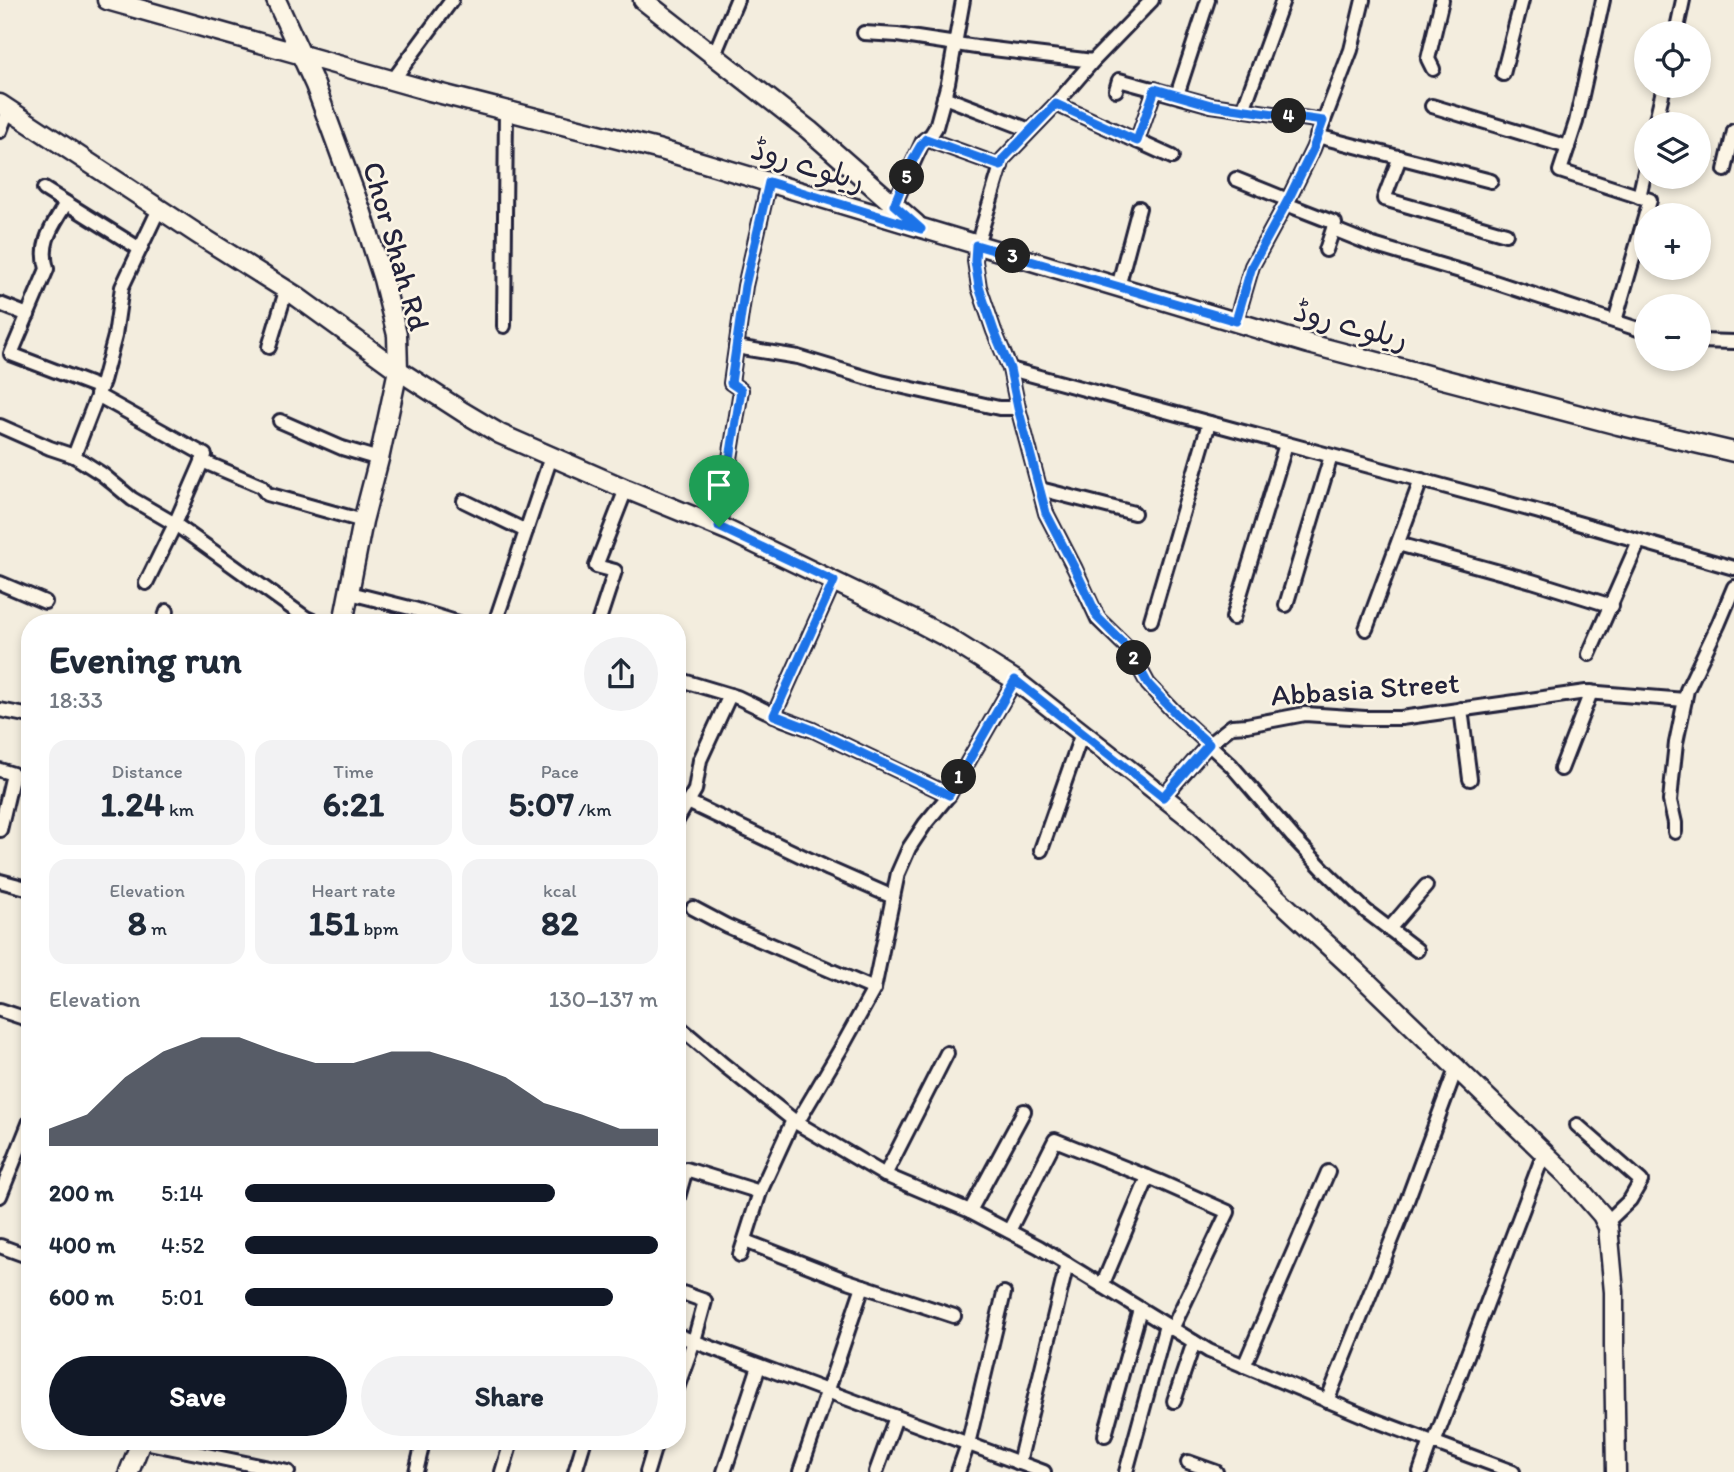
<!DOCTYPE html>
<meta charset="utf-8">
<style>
:root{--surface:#fff;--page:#f2f2f3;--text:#1f2937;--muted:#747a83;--accent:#111827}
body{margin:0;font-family:Itim,"Playpen Sans Arabic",sans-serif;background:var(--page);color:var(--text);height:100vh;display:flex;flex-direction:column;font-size:26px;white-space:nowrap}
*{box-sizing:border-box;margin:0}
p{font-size:23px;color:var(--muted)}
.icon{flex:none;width:38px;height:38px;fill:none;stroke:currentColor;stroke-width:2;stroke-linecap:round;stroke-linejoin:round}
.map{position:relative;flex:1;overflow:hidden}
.sheet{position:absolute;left:21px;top:614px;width:665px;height:836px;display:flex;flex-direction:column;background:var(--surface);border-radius:28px;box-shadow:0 4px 10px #0003}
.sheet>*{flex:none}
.controls{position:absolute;left:1634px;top:21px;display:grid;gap:14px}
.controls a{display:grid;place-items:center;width:77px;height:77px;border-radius:50%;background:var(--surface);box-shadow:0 4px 10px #0003;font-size:35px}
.pin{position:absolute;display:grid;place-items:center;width:60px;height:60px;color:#fff;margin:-72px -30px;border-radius:50% 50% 50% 0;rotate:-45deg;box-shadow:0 0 7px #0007}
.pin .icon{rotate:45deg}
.km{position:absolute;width:35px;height:35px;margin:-18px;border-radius:50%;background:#222;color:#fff;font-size:19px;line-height:35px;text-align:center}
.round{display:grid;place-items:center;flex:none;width:74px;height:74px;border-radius:37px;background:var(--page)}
.headline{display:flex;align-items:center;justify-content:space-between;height:119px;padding:0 28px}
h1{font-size:38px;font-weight:700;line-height:52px}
.stats{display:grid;grid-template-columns:repeat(3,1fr);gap:10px;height:119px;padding:7px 28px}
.stats div{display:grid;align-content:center;border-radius:18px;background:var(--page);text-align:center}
.stats b{font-size:35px;font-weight:700}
.stats small{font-size:19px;font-weight:400}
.stats p{font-size:19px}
.chart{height:196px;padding:14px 28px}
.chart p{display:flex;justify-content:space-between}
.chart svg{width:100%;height:126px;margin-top:7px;fill:var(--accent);opacity:.7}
.button{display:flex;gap:14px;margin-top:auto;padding:14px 28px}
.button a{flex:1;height:80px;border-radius:42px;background:var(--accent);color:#fff;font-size:28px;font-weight:700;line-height:80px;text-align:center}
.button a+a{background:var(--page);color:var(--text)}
ul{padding:0 28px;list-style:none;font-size:23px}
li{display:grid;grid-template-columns:112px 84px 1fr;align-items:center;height:52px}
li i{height:18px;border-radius:9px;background:var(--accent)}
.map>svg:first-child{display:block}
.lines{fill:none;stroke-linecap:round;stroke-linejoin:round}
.street-casing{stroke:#22223b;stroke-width:18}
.secondary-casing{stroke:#22223b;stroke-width:23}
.street{stroke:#fcf5e5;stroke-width:12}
.secondary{stroke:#fcf5e5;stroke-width:18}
.route-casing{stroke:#fff;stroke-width:14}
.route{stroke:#1a73e8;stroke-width:9}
.labels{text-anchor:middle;stroke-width:5;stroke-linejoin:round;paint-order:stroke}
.street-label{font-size:30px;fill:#22223b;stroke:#fcf5e5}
</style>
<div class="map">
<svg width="1734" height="1472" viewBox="0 0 1734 1472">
<rect width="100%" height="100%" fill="#f3edde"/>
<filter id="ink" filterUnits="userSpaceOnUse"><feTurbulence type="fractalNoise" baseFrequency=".0143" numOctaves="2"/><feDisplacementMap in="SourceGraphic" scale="14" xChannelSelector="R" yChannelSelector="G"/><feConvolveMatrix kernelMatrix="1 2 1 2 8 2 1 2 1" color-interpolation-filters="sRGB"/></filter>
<g filter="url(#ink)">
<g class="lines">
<!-- street casing -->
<g class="street-casing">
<g id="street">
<path d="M1152,0L1093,61L1056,104L1003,159L977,245L975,261L979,287L994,331L1010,369L1018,408L1046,513L1075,569L1098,619L1129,649L1148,684L1177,715L1231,765L1293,837L1327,873L1366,911L1417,950"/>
<path d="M1603,0L1576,122L1560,171L1650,200L1615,321"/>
<path d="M864,33L897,35L976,47L1093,61"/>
<path d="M1676,33L1683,0"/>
<path d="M714,55L737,0"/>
<path d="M1433,69L1428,59L1442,0"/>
<path d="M1503,74L1522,0"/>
<path d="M393,80L452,0"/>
<path d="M1116,90L1119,80L1211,105L1323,121"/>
<path d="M1177,95L1208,0"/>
<path d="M944,97L1030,130"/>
<path d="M1056,104L1172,157"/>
<path d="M1432,106L1568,147"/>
<path d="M1243,110L1283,0"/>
<path d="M1655,124L1664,86"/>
<path d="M0,131L8,110"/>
<path d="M1317,136L1491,181"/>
<path d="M926,139L1001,166"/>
<path d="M1137,141L1155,89"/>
<path d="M1400,157L1384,199L1506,234"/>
<path d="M1725,170L1734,131"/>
<path d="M1236,179L1288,200"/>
<path d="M44,189L140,249"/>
<path d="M1639,197L1647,162"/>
<path d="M66,203C53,226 39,241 47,269L11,354L100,388"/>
<path d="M1286,204L1335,223L1326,250"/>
<path d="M894,205L923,141L931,135L936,127L948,83L963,0"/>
<path d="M1333,229L1373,245L1467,273L1647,332"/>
<path d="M1118,287L1139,208"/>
<path d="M0,304L28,315"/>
<path d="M1236,321L1252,266L1288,200L1313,149L1351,50L1363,0"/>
<path d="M504,326L506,110"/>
<path d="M1699,341L1734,342"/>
<path d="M269,347L286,291"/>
<path d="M736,347L798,357L881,382L999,408H1018"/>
<path d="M1010,369L1536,511L1734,568"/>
<path d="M97,395L205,455L175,524L146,583"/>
<path d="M280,421L342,448L379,459"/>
<path d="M0,426L50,448L74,456L102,474L132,499L175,524L306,618L317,623"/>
<path d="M74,456L103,381L115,336L122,287L159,209"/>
<path d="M202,461L261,486L267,494L363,521"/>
<path d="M1040,489L1134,513"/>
<path d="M464,501L526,531"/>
<path d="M719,527L741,390L731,383L745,286L769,182"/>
<path d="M1398,544L1532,581L1612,606"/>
<path d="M0,583L45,602"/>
<path d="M350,593L414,609L459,623"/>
<path d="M1286,605L1331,456"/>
<path d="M1233,618L1286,444"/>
<path d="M1151,620L1209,423"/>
<path d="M163,623L167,611"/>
<path d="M495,623L551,457"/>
<path d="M598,623L615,571L596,566L626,489"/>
<path d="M1366,629L1421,480"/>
<path d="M1589,654L1639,541"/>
<path d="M677,679L737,697L783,719L813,730L949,795"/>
<path d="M1461,709L1470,779"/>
<path d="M0,710L30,716"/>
<path d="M774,715L834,581"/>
<path d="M1561,769L1591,692"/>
<path d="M0,770L13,774L0,830"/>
<path d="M1163,797L1209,744L1232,726L1247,725L1305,714L1365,718H1401L1586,692L1685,700"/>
<path d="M688,802L829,869L893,897"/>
<path d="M677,820L695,790L700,760L730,695"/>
<path d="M1675,832V823L1670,801L1672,780L1676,743L1687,690L1718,625L1734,587"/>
<path d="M1041,850L1082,733"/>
<path d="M0,881L30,889"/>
<path d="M693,908L727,926L874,989"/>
<path d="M1389,929L1426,886"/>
<path d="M0,1010L30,1020"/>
<path d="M677,1025L724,1065L797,1123L885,1175L970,1211L1039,1247L1209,1351L1374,1420L1513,1472"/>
<path d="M797,1123L843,1045L874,989L898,873L909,848L925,824L949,795L1015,680"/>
<path d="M1577,1125L1641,1181L1630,1200L1606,1223"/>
<path d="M885,1175L947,1053"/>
<path d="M0,1196L30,1121"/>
<path d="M677,1201L686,1169L760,1192"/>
<path d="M970,1211L1024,1111"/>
<path d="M1009,1231L1055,1140L1158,1181L1228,1212L1172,1329"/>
<path d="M745,1241L845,1280L954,1316"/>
<path d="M0,1246L30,1257"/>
<path d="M740,1255L760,1192L793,1120"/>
<path d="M1102,1286L1148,1177"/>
<path d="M677,1291L705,1301L694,1341L677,1388"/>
<path d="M677,1335L1044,1472"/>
<path d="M1244,1366L1328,1172"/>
<path d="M1174,1401L1194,1342"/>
<path d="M1327,1401L1401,1217L1456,1069"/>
<path d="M1105,1435L1140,1309"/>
<path d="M144,1442L288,1472"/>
<path d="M1434,1443L1544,1153"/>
<path d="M1188,1462L1216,1472"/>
<path d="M1019,1463L1067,1264"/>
<path d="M416,1472L423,1442"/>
<path d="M502,1472L511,1442"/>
<path d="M575,1472L584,1442"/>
<path d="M647,1472L656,1442"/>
<path d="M724,1472L759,1366"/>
<path d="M800,1472L863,1286"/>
<path d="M876,1472L896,1417"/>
<path d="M958,1472L968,1444L1004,1293"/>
<path d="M1126,1472L1166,1325"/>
<path d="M1420,1472L1431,1441"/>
</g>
</g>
<!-- secondary casing -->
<g class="secondary-casing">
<g id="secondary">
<path d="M107,0L430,91L661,150L1309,344L1618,425L1734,452"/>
<path d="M276,0L315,85L361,210L383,279L397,335L398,370L379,459L363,521L343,623"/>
<path d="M643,0L809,130L916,224"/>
<path d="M0,104L199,235L296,296L398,370L463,412L500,434L626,489L729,531L912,619L948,638L1015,680L1189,817L1356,971L1567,1175L1602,1215L1608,1227L1614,1292V1346L1616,1472"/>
<path d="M129,1472L141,1442"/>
</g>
</g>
<!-- street -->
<use href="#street" class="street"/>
<!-- secondary -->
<use href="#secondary" class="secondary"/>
</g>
</g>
<g class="lines" filter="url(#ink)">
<!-- route casing -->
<g class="route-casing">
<path id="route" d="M1155,89L1211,105L1323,121L1313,149L1288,200L1252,266L1236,321L976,245L975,261L979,287L994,331L1010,369L1018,408L1046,513L1075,569L1098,618L1129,649L1148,684L1177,715L1209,744L1163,797L1015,680L949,795L813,730L774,715L834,581L719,527L741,390L731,383L745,286L769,182L921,229L894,205C902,187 914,151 926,139L1001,166L1003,159L1056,104L1137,141Z"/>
</g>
<!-- route -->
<use href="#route" class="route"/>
</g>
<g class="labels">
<!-- street labels -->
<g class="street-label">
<text transform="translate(808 165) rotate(17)" y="10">ریلوے روڈ</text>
<text transform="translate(396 246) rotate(74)" y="10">Chor Shah Rd</text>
<text transform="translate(1351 325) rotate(15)" y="10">ریلوے روڈ</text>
<text transform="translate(1365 689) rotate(-4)" y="10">Abbasia Street</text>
</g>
</g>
</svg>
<div class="controls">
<a><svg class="icon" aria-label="locate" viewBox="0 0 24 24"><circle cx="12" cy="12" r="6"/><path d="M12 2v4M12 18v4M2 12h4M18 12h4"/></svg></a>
<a><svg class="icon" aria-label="layers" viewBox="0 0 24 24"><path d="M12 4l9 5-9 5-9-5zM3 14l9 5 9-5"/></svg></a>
<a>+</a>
<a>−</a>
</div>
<div class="pin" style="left:719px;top:527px;background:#1e9e55"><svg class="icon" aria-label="arrive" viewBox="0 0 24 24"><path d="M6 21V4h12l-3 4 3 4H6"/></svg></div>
<b class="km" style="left:959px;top:777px">1</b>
<b class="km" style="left:1134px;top:658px">2</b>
<b class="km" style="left:1013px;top:256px">3</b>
<b class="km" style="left:1289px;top:116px">4</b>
<b class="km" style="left:907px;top:177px">5</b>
<section class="sheet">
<div class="headline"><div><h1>Evening run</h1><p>18:33</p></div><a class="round"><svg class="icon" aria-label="share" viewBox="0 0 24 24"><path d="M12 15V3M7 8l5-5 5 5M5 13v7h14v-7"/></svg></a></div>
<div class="stats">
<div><p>Distance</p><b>1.24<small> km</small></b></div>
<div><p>Time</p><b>6:21</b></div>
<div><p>Pace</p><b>5:07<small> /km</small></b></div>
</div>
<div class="stats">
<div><p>Elevation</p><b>8<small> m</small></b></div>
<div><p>Heart rate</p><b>151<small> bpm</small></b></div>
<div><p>kcal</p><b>82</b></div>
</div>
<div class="chart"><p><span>Elevation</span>130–137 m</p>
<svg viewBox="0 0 160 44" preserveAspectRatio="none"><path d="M0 44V38L10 33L20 20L30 11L40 6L50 6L60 11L70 15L80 15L90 11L100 11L110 15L120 20L130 29L140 33L150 38L160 38V44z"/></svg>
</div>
<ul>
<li><b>200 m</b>5:14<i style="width:75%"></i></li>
<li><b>400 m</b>4:52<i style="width:100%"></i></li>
<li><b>600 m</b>5:01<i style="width:89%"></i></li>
</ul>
<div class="button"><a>Save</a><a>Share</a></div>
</section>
</div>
